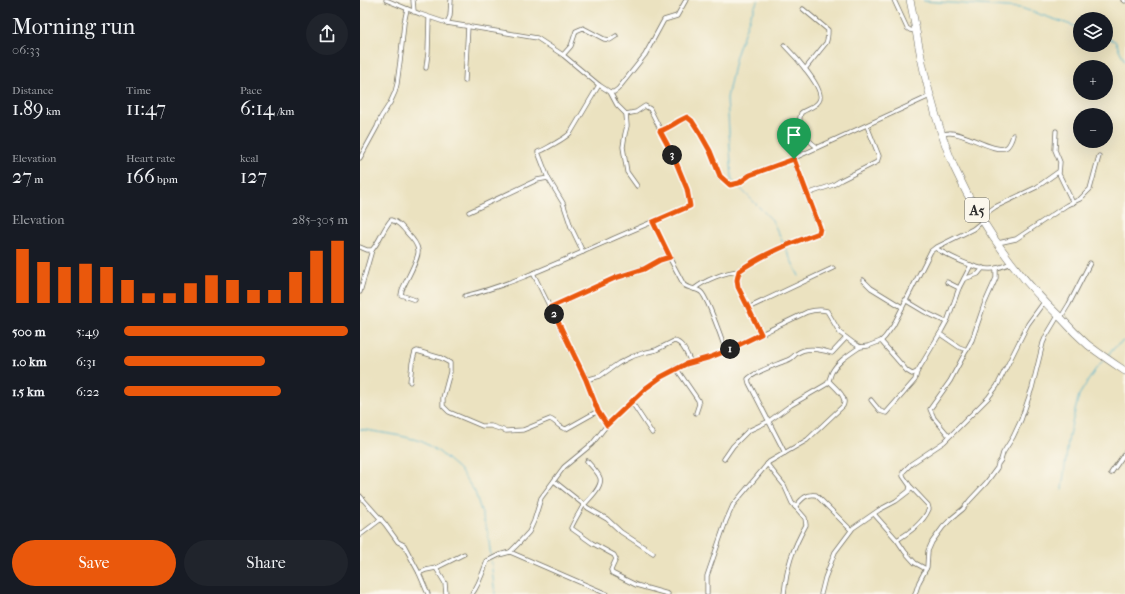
<!DOCTYPE html>
<meta charset="utf-8">
<style>
:root{--surface:#171b24;--page:#20242c;--text:#f1f3f6;--muted:#9ea1a6;--accent:#ea580c}
body{margin:0;font-family:"IM FELL French Canon",serif;background:var(--page);color:var(--text);height:100vh;display:flex;flex-direction:column;font-size:15px;white-space:nowrap}
*{box-sizing:border-box;margin:0}
p{font-size:13px;color:var(--muted)}
.icon{flex:none;width:22px;height:22px;fill:none;stroke:currentColor;stroke-width:2;stroke-linecap:round;stroke-linejoin:round}
.map{position:relative;flex:1;overflow:hidden}
.sheet{display:flex;flex-direction:column;background:var(--surface);width:360px}
.sheet>*{flex:none}
.buttons{position:absolute;left:713px;top:12px;display:grid;gap:8px}
.buttons a{display:grid;place-items:center;width:40px;height:40px;border-radius:50%;background:var(--surface);box-shadow:0 4px 16px #0002;font-size:20px}
.pin{position:absolute;display:grid;place-items:center;width:34px;height:34px;color:#fff;margin:-41px -17px;border-radius:50% 50% 50% 0;rotate:-45deg;box-shadow:0 0 4px #0007}
.pin .icon{rotate:45deg}
.km{position:absolute;width:20px;height:20px;margin:-10px;border-radius:50%;background:#222;color:#fff;font-size:11px;line-height:20px;text-align:center}
.round{display:grid;place-items:center;flex:none;width:42px;height:42px;border-radius:21px;background:var(--page)}
.head{display:flex;align-items:center;justify-content:space-between;height:68px;padding:0 12px}
h1{font-size:22px;font-weight:600;line-height:30px}
.metrics{display:grid;grid-template-columns:repeat(3,1fr);gap:6px;height:68px;padding:4px 12px}
.metrics div{display:grid;align-content:center}
.metrics b{font-size:20px;font-weight:600}
.metrics small{font-size:11px;font-weight:400}
.metrics p{font-size:11px}
.chart{height:112px;padding:8px 12px}
.chart p{display:flex;justify-content:space-between}
.chart svg{width:100%;height:72px;margin-top:4px;stroke:var(--accent);stroke-width:6}
.cta{display:flex;gap:8px;margin-top:auto;padding:8px 12px}
.cta a{flex:1;height:46px;border-radius:24px;background:var(--accent);color:#fff;font-size:16px;font-weight:600;line-height:46px;text-align:center}
.cta a+a{background:var(--page);color:var(--text)}
ul{padding:0 12px;list-style:none;font-size:13px}
li{display:grid;grid-template-columns:64px 48px 1fr;align-items:center;height:30px}
li i{height:10px;border-radius:5px;background:var(--accent)}
main{display:flex;flex:1;min-height:0}
.map>svg:first-child{display:block}
.lines{fill:none;stroke-linecap:round;stroke-linejoin:round}
.stream{stroke:#4db0cc;stroke-width:1}
.street-casing{stroke:#6e6b5f;stroke-width:5}
.highway-casing{stroke:#6e6b5f;stroke-width:8}
.street{stroke:#fff;stroke-width:3.5}
.highway{stroke:#fff;stroke-width:7}
.route-casing{stroke:#fff;stroke-width:8}
.route{stroke:#ea580c;stroke-width:5}
.labels{text-anchor:middle;stroke-width:3;stroke-linejoin:round;paint-order:stroke}
.shield{fill:#fbf7ec;stroke:#696865;stroke-width:1}
.shield-label{font-size:14px;font-weight:bold;fill:#2b2b2b}
</style>
<main>
<section class="sheet">
<div class="head"><div><h1>Morning run</h1><p>06:33</p></div><a class="round"><svg class="icon" aria-label="share" viewBox="0 0 24 24"><path d="M12 15V3M7 8l5-5 5 5M5 13v7h14v-7"/></svg></a></div>
<div class="metrics">
<div><p>Distance</p><b>1.89<small> km</small></b></div>
<div><p>Time</p><b>11:47</b></div>
<div><p>Pace</p><b>6:14<small> /km</small></b></div>
</div>
<div class="metrics">
<div><p>Elevation</p><b>27<small> m</small></b></div>
<div><p>Heart rate</p><b>166<small> bpm</small></b></div>
<div><p>kcal</p><b>127</b></div>
</div>
<div class="chart"><p><span>Elevation</span>285–305 m</p>
<svg viewBox="0 0 160 44" preserveAspectRatio="none"><path d="M5 44V11M15 44V19M25 44V22M35 44V20M45 44V22M55 44V30M65 44V38M75 44V38M85 44V32M95 44V27M105 44V30M115 44V36M125 44V36M135 44V25M145 44V12M155 44V6"/></svg>
</div>
<ul>
<li><b>500 m</b>5:49<i style="width:100%"></i></li>
<li><b>1.0 km</b>6:31<i style="width:63%"></i></li>
<li><b>1.5 km</b>6:22<i style="width:70%"></i></li>
</ul>
<div class="cta"><a>Save</a><a>Share</a></div>
</section>
<div class="map">
<svg width="765" height="594" viewBox="0 0 765 594">
<rect width="100%" height="100%" fill="#fbf7ec"/>
<filter id="ink" filterUnits="userSpaceOnUse"><feTurbulence type="fractalNoise" baseFrequency=".025" numOctaves="2"/><feDisplacementMap in="SourceGraphic" scale="8" xChannelSelector="R" yChannelSelector="G"/><feConvolveMatrix kernelMatrix="1 2 1 2 8 2 1 2 1" color-interpolation-filters="sRGB"/></filter>
<filter id="wash" filterUnits="userSpaceOnUse"><feTurbulence type="fractalNoise" baseFrequency=".012" numOctaves="4" result="noise"/><feDisplacementMap in="SourceGraphic" scale="16" xChannelSelector="R" yChannelSelector="G"/><feGaussianBlur stdDeviation="0.9" result="paint"/><feColorMatrix in="noise" values="0 0 0 0 0 0 0 0 0 0 0 0 0 0 0 0 0 1.4 0 .05"/><feComposite in="paint" operator="in"/></filter>
<g filter="url(#wash)">
<rect width="100%" height="100%" fill="#ebe2c0"/>
<g class="lines">
<!-- stream -->
<g class="stream">
<path d="M563,0L564,1L661,8L720,28"/>
<path d="M746,38L755,41L765,61"/>
<path d="M375,183L372,180L367,98L376,56L390,16L398,0"/>
<path d="M377,185L412,220L424,245"/>
<path d="M425,248L439,276"/>
<path d="M748,355L756,346L765,340"/>
<path d="M0,429L41,436L61,441L79,452L99,469L115,492L128,533L131,558"/>
<path d="M702,489L709,435L719,395L737,367L744,360"/>
<path d="M131,561L135,594"/>
</g>
</g>
</g>
<g filter="url(#ink)">
<g class="lines">
<!-- street casing -->
<g class="street-casing">
<g id="street">
<path d="M26,0L60,14L87,23L177,38L203,55L239,85L250,92H254L258,89L285,55L304,20L317,16L326,0"/>
<path d="M53,0L54,12"/>
<path d="M534,0L547,28L550,30L556,31"/>
<path d="M763,0L765,1"/>
<path d="M443,9L468,30C468,35 468,39 466,43L445,69"/>
<path d="M87,23L90,16L91,0"/>
<path d="M424,45C432,53 467,90 459,101C456,107 446,109 441,113C436,127 447,140 457,147"/>
<path d="M203,55L211,46L216,31L223,28L244,39L250,40L256,36"/>
<path d="M66,68L68,53L69,18"/>
<path d="M105,81L108,26"/>
<path d="M266,114L267,126L265,134L263,147L267,172L277,186"/>
<path d="M300,131C311,127 317,121 327,117L332,121L341,135L350,151L360,176L370,185L379,183L390,175L428,161L570,96"/>
<path d="M696,131L695,150L700,162L699,174L713,203"/>
<path d="M583,135C584,134 587,133 589,133C603,131 636,155 647,147C650,144 652,139 653,135"/>
<path d="M0,158L17,127L21,117L30,103L35,92L37,84L41,54L44,23L47,9"/>
<path d="M447,194L473,185L481,180L517,162L519,156L507,126"/>
<path d="M109,212L177,180L188,178"/>
<path d="M621,217L635,207L677,187L698,172"/>
<path d="M293,222L309,257"/>
<path d="M638,243L656,239L707,205L720,199L730,189L739,156"/>
<path d="M0,247L7,250H12C20,241 23,229 31,220C39,222 43,228 48,234C52,238 57,244 58,250C60,257 45,282 42,290L41,295L55,300"/>
<path d="M575,248C589,256 614,270 631,269C638,269 645,265 652,263"/>
<path d="M223,252L211,227L203,203L188,178L178,152C185,150 188,147 194,144C200,140 206,138 211,132L239,85"/>
<path d="M173,273L226,380L240,376L259,363L271,357L283,353L296,350L314,341C323,342 327,355 331,362"/>
<path d="M604,279L618,274L623,268"/>
<path d="M503,280L511,288L542,307"/>
<path d="M587,282L599,288"/>
<path d="M334,289C345,280 365,272 379,271"/>
<path d="M0,292L12,250"/>
<path d="M105,296C154,284 201,261 248,241C275,229 302,218 330,206L327,189L313,155L290,109L285,106L276,112L266,114L257,105L250,92"/>
<path d="M545,300L565,312L586,322"/>
<path d="M191,307L255,278L283,269L300,260L309,257L324,285C329,289 336,288 341,292C348,298 362,340 366,351"/>
<path d="M388,308L473,268"/>
<path d="M701,317L709,304L730,263"/>
<path d="M401,334L378,287L377,280L379,271C403,254 431,243 459,233L460,228L433,159"/>
<path d="M580,334L599,347L607,350"/>
<path d="M521,341L547,371L552,374L557,372"/>
<path d="M316,368L338,400L339,404L336,413"/>
<path d="M226,380L238,411L247,425"/>
<path d="M50,382L52,363L55,352L57,351L81,358L90,363V372L83,398V406L89,412L122,426H131L146,431L163,430L190,419C196,421 199,428 206,429L238,411"/>
<path d="M511,400L520,411L526,413L555,380L557,372L582,330L588,319L599,288L611,265"/>
<path d="M271,401L292,433"/>
<path d="M589,436L574,418L570,409L590,381L612,340L624,305L636,278V268"/>
<path d="M425,453L389,383L388,379C394,372 416,365 425,361C430,360 432,358 436,354C446,346 460,349 472,353L486,338"/>
<path d="M364,459L373,446L388,431L409,421L431,405L467,384C470,380 470,376 472,372C478,361 490,354 500,347"/>
<path d="M227,461C231,466 238,472 240,478C243,487 228,500 223,506C219,513 214,521 211,528L232,543L254,555L256,559L251,570L252,573L276,585L308,594"/>
<path d="M407,464L424,485L432,503L445,518L446,525C432,550 427,566 424,594"/>
<path d="M751,473L765,453"/>
<path d="M194,481L228,508L247,519L261,532L293,553"/>
<path d="M0,496L25,524L38,542L44,545L59,573L68,594"/>
<path d="M435,507C441,500 446,493 456,495L491,530"/>
<path d="M514,514L537,540L545,552L555,563L566,569"/>
<path d="M0,535L21,519"/>
<path d="M537,540C550,532 563,523 569,509L568,505L551,487"/>
<path d="M150,552L247,594"/>
<path d="M59,573L66,570L76,568"/>
<path d="M86,594L85,583L76,568L104,554"/>
<path d="M112,594C119,585 123,572 127,561L139,555L150,552L157,545L169,532L174,521L181,498L198,475L204,467L232,444L247,425L286,388L301,377L326,364L351,357L366,351L447,312C454,310 460,309 467,311L480,333L492,342L500,347L508,346L521,341L525,337L533,326L571,251L575,248L613,229L623,221"/>
<path d="M347,594V576L366,521L373,505L409,462L447,440L483,406C488,397 475,388 469,381"/>
<path d="M461,594L465,578L475,552L493,528L519,510L536,501L549,491L550,486L543,476V472L551,464L584,442L628,398L637,386L668,324L684,302"/>
<path d="M555,594L559,582L567,567L568,551L572,542L583,527L592,518L603,509L610,500L626,483L637,468L638,464L641,460L643,453L653,437L661,420L672,388L683,343L686,336L698,316"/>
</g>
</g>
<!-- highway casing -->
<g class="highway-casing">
<path id="highway" d="M550,0C557,32 561,66 571,98C577,121 585,145 594,167C620,224 657,276 702,319C710,328 719,337 728,345C740,354 753,363 765,371"/>
</g>
<!-- street -->
<use href="#street" class="street"/>
<!-- highway -->
<use href="#highway" class="highway"/>
</g>
</g>
<g class="lines" filter="url(#ink)">
<!-- route casing -->
<g class="route-casing">
<path id="route" d="M327,117L332,121L341,135L350,151L360,176L370,185L379,183L390,175L434,159L460,228L459,233C431,243 403,254 379,271L377,280L378,287L401,334L366,351L351,357L326,364L301,377L286,388L247,425L238,411L226,380L191,307L255,278L284,269L300,260L310,257L293,222L330,206L327,189L313,155L300,131C311,127 317,121 327,117Z"/>
</g>
<!-- route -->
<use href="#route" class="route"/>
</g>
<g class="labels">
<!-- shield labels -->
<rect class="shield" x="605" y="198" width="24" height="24" rx="3"/>
<g class="shield-label">
<text x="617" y="215">A5</text>
</g>
</g>
</svg>
<div class="buttons">
<a><svg class="icon" aria-label="layers" viewBox="0 0 24 24"><path d="M12 4l9 5-9 5-9-5zM3 14l9 5 9-5"/></svg></a>
<a>+</a>
<a>−</a>
</div>
<div class="pin" style="left:434px;top:159px;background:#1e9e55"><svg class="icon" aria-label="arrive" viewBox="0 0 24 24"><path d="M6 21V4h12l-3 4 3 4H6"/></svg></div>
<b class="km" style="left:370px;top:349px">1</b>
<b class="km" style="left:194px;top:314px">2</b>
<b class="km" style="left:312px;top:155px">3</b>
</div>
</main>
